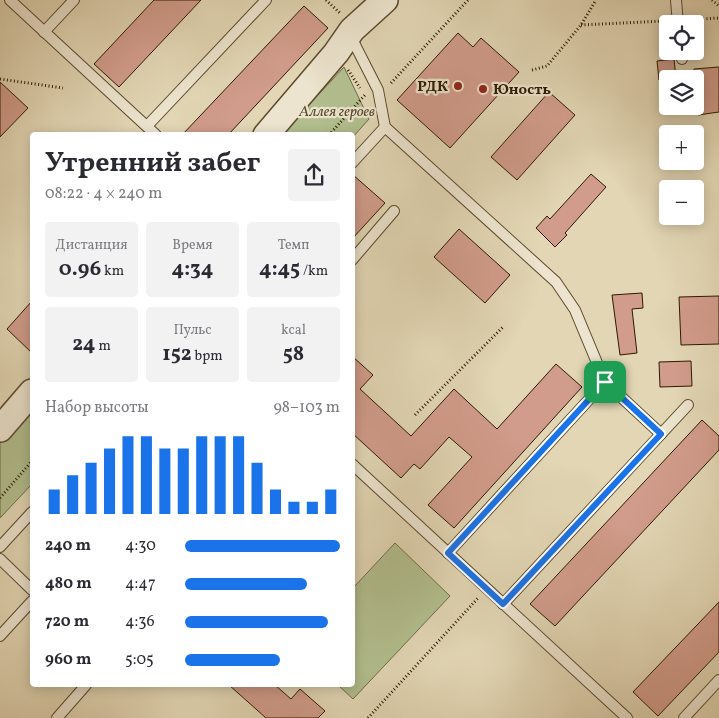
<!DOCTYPE html>
<html lang="ru">
<meta charset="utf-8">
<style>
:root{--surface:#fff;--page:#f2f2f3;--text:#2b2b33;--muted:#7c7c81;--accent:#1a73e8}
body{margin:0;font-family:Vollkorn,serif;background:var(--page);color:var(--text);height:100vh;display:flex;flex-direction:column;font-size:19px;white-space:nowrap}
*{box-sizing:border-box;margin:0}
p{font-size:16px;color:var(--muted)}
.icon{flex:none;width:28px;height:28px;fill:none;stroke:currentColor;stroke-width:2;stroke-linecap:round;stroke-linejoin:round}
.map{position:relative;flex:1;overflow:hidden}
.drawer{position:absolute;left:30px;top:132px;width:325px;height:555px;display:flex;flex-direction:column;background:var(--surface);border-radius:5px;box-shadow:0 2px 12px #0003}
.drawer>*{flex:none}
.fabs{position:absolute;left:659px;top:15px;display:grid;gap:10px}
.fabs a{display:grid;place-items:center;width:45px;height:45px;border-radius:5px;background:var(--surface);box-shadow:0 2px 12px #0003;font-size:25px}
.pin{position:absolute;display:grid;place-items:center;width:42px;height:42px;color:#fff;margin:-21px;border-radius:10px;box-shadow:0 2px 8px #0006}
.round{display:grid;place-items:center;flex:none;width:52px;height:52px;border-radius:5px;background:var(--page)}
.overview{display:flex;align-items:center;justify-content:space-between;height:85px;padding:0 15px}
h1{font-size:28px;font-weight:700;line-height:38px}
.stats{display:grid;grid-template-columns:repeat(3,1fr);gap:8px;height:85px;padding:5px 15px}
.stats div{display:grid;align-content:center;border-radius:5px;background:var(--page);text-align:center}
.stats b{font-size:21px;font-weight:700}
.stats small{font-size:14px;font-weight:400}
.stats p{font-size:14px}
.chart{height:140px;padding:10px 15px}
.chart p{display:flex;justify-content:space-between}
.chart svg{width:100%;height:90px;margin-top:5px;stroke:var(--accent);stroke-width:6}
ul{padding:0 15px;list-style:none;font-size:16px}
li{display:grid;grid-template-columns:80px 60px 1fr;align-items:center;height:38px}
li i{height:12px;border-radius:6px;background:var(--accent)}
.map>svg:first-child{display:block}
.green{fill:#b2be8e;stroke:#706c47}
.building{fill:#d19c8b;stroke:#2e1a00}
.lines{fill:none;stroke-linecap:round;stroke-linejoin:round}
.service-casing{stroke:#5b492d;stroke-width:12}
.tertiary-casing{stroke:#5b492d;stroke-width:28}
.path{stroke:#2e1a00;stroke-width:3;stroke-dasharray:1 2.5;stroke-linecap:butt}
.service{stroke:#ece4ce;stroke-width:10}
.tertiary{stroke:#ece4ce;stroke-width:25}
.route-casing{stroke:#fff;stroke-width:10}
.route{stroke:#1a73e8;stroke-width:6}
.poi-dot{fill:#8f2418;stroke:#ece4ce;stroke-width:2}
.labels{text-anchor:middle;stroke-width:4.5;stroke-linejoin:round;paint-order:stroke}
.poi-label{font-size:15px;font-weight:bold;fill:#2e1a00;stroke:#ece4ce;text-anchor:end}
.park-label{font-size:15px;font-style:italic;fill:#564b2b;stroke:#ece4ce}
</style>
<div class="map">
<svg width="719" height="718" viewBox="0 0 719 718">
<rect width="100%" height="100%" fill="#e2d6b4"/>
<filter id="stains"><feTurbulence type="fractalNoise" baseFrequency=".004" numOctaves="4"/><feColorMatrix values="0 0 0 0 .2 0 0 0 0 .09 0 0 0 0 .02 0 0 0 .5 -.17"/></filter>
<radialGradient id="worn" r=".72"><stop offset=".6" stop-color="#630" stop-opacity="0"/><stop offset="1" stop-color="#630" stop-opacity=".3"/></radialGradient>
<!-- green -->
<g class="green">
<path d="M344,67L369,119L353,137L352,135H281Z"/>
<path d="M32,405V484L0,518V440Z"/>
<path d="M395,543L450,596L353,699L338,685H352L353,588Z"/>
</g>
<!-- building -->
<g class="building">
<path d="M154,0H201L119,87L94,64Z"/>
<path d="M304,6L328,28L228,135H182Z"/>
<path d="M458,33L473,47L481,38L519,72L450,148L397,100Z"/>
<path d="M674,59L676,78L659,80L657,61Z"/>
<path d="M719,67V112L698,115L694,69Z"/>
<path d="M0,82L28,108L0,137Z"/>
<path d="M549,92L575,115L517,180L491,157Z"/>
<path d="M352,174L385,203L352,239Z"/>
<path d="M591,174L606,187L565,233L567,235L555,247L536,228L547,216L550,219Z"/>
<path d="M459,229L510,275L485,303L434,257Z"/>
<path d="M642,293L643,308L632,309L637,353L620,355L612,295Z"/>
<path d="M719,296V344L681,345L679,297Z"/>
<path d="M32,301V353L7,329Z"/>
<path d="M352,356L373,375L360,389L411,436L454,389L497,429L556,364L582,387L454,528L428,505L472,457L449,437L420,469L414,464L401,478L352,433Z"/>
<path d="M691,361L692,386L660,387L659,362Z"/>
<path d="M702,420L719,436V450L555,626L530,604Z"/>
<path d="M719,602V652L658,716L633,692Z"/>
<path d="M229,685H275L291,699L300,689L325,711L318,718H266Z"/>
</g>
<g class="lines">
<!-- service casing -->
<g class="service-casing">
<g id="service">
<path d="M10,0L156,135"/>
<path d="M676,0L678,24"/>
<path d="M44,32L74,0"/>
<path d="M350,35L378,90L385,127L556,282L575,310L605,382L448,553"/>
<path d="M682,51V59"/>
<path d="M147,126L266,0"/>
<path d="M352,163L385,127"/>
<path d="M352,260L394,211"/>
<path d="M605,382L661,434"/>
<path d="M352,464L627,718"/>
<path d="M0,547L32,512"/>
<path d="M0,559L32,590"/>
<path d="M503,604L688,405"/>
<path d="M0,636L32,601"/>
<path d="M57,718L86,685"/>
<path d="M684,718L719,680"/>
</g>
</g>
<!-- tertiary casing -->
<g class="tertiary-casing">
<g id="tertiary">
<path d="M266,135L336,53L352,30L385,0"/>
<path d="M0,429L32,392"/>
</g>
</g>
<!-- path -->
<g class="path">
<path d="M326,0L341,14"/>
<path d="M712,0L719,6"/>
<path d="M689,20L719,18"/>
<path d="M581,25L665,21"/>
<path d="M348,70L360,88"/>
<path d="M532,70L547,66L581,25L596,0"/>
<path d="M0,79L63,88"/>
<path d="M391,83L468,0"/>
<path d="M329,135L365,95"/>
<path d="M415,415L503,327"/>
<path d="M0,498L32,461"/>
<path d="M368,718L479,597"/>
</g>
<!-- service -->
<use href="#service" class="service"/>
<!-- tertiary -->
<use href="#tertiary" class="tertiary"/>
</g>
<g class="lines">
<!-- route casing -->
<g class="route-casing">
<path id="route" d="M605,382L661,434L503,604L448,553Z"/>
</g>
<!-- route -->
<use href="#route" class="route"/>
</g>
<!-- markers -->
<g class="poi-dot">
<circle cx="458" cy="86" r="5"/>
<circle cx="483" cy="89" r="5"/>
</g>
<g class="labels">
<!-- poi labels -->
<g class="poi-label">
<text x="448" y="91">РДК</text>
<text x="493" y="94" text-anchor="start">Юность</text>
</g>
<!-- park labels -->
<g class="park-label">
<text x="337" y="116">Аллея героев</text>
</g>
</g>
<rect width="100%" height="100%" filter="url(#stains)"/>
<rect width="100%" height="100%" fill="url(#worn)"/>
</svg>
<div class="fabs">
<a><svg class="icon" aria-label="locate" viewBox="0 0 24 24"><circle cx="12" cy="12" r="6"/><path d="M12 2v4M12 18v4M2 12h4M18 12h4"/></svg></a>
<a><svg class="icon" aria-label="layers" viewBox="0 0 24 24"><path d="M12 4l9 5-9 5-9-5zM3 14l9 5 9-5"/></svg></a>
<a>+</a>
<a>−</a>
</div>
<div class="pin" style="left:605px;top:382px;background:#1e9e55"><svg class="icon" aria-label="arrive" viewBox="0 0 24 24"><path d="M6 21V4h12l-3 4 3 4H6"/></svg></div>
<section class="drawer">
<div class="overview"><div><h1>Утренний забег</h1><p>08:22 · 4 × 240 m</p></div><a class="round"><svg class="icon" aria-label="share" viewBox="0 0 24 24"><path d="M12 15V3M7 8l5-5 5 5M5 13v7h14v-7"/></svg></a></div>
<div class="stats">
<div><p>Дистанция</p><b>0.96<small> km</small></b></div>
<div><p>Время</p><b>4:34</b></div>
<div><p>Темп</p><b>4:45<small> /km</small></b></div>
</div>
<div class="stats">
<div><b>24<small> m</small></b></div>
<div><p>Пульс</p><b>152<small> bpm</small></b></div>
<div><p>kcal</p><b>58</b></div>
</div>
<div class="chart"><p><span>Набор высоты</span>98–103 m</p>
<svg viewBox="0 0 160 44" preserveAspectRatio="none"><path d="M5 44V32M15 44V25M25 44V19M35 44V12M45 44V6M55 44V6M65 44V12M75 44V12M85 44V6M95 44V6M105 44V6M115 44V19M125 44V32M135 44V38M145 44V38M155 44V32"/></svg>
</div>
<ul>
<li><b>240 m</b>4:30<i style="width:100%"></i></li>
<li><b>480 m</b>4:47<i style="width:79%"></i></li>
<li><b>720 m</b>4:36<i style="width:92%"></i></li>
<li><b>960 m</b>5:05<i style="width:61%"></i></li>
</ul>
</section>
</div>
